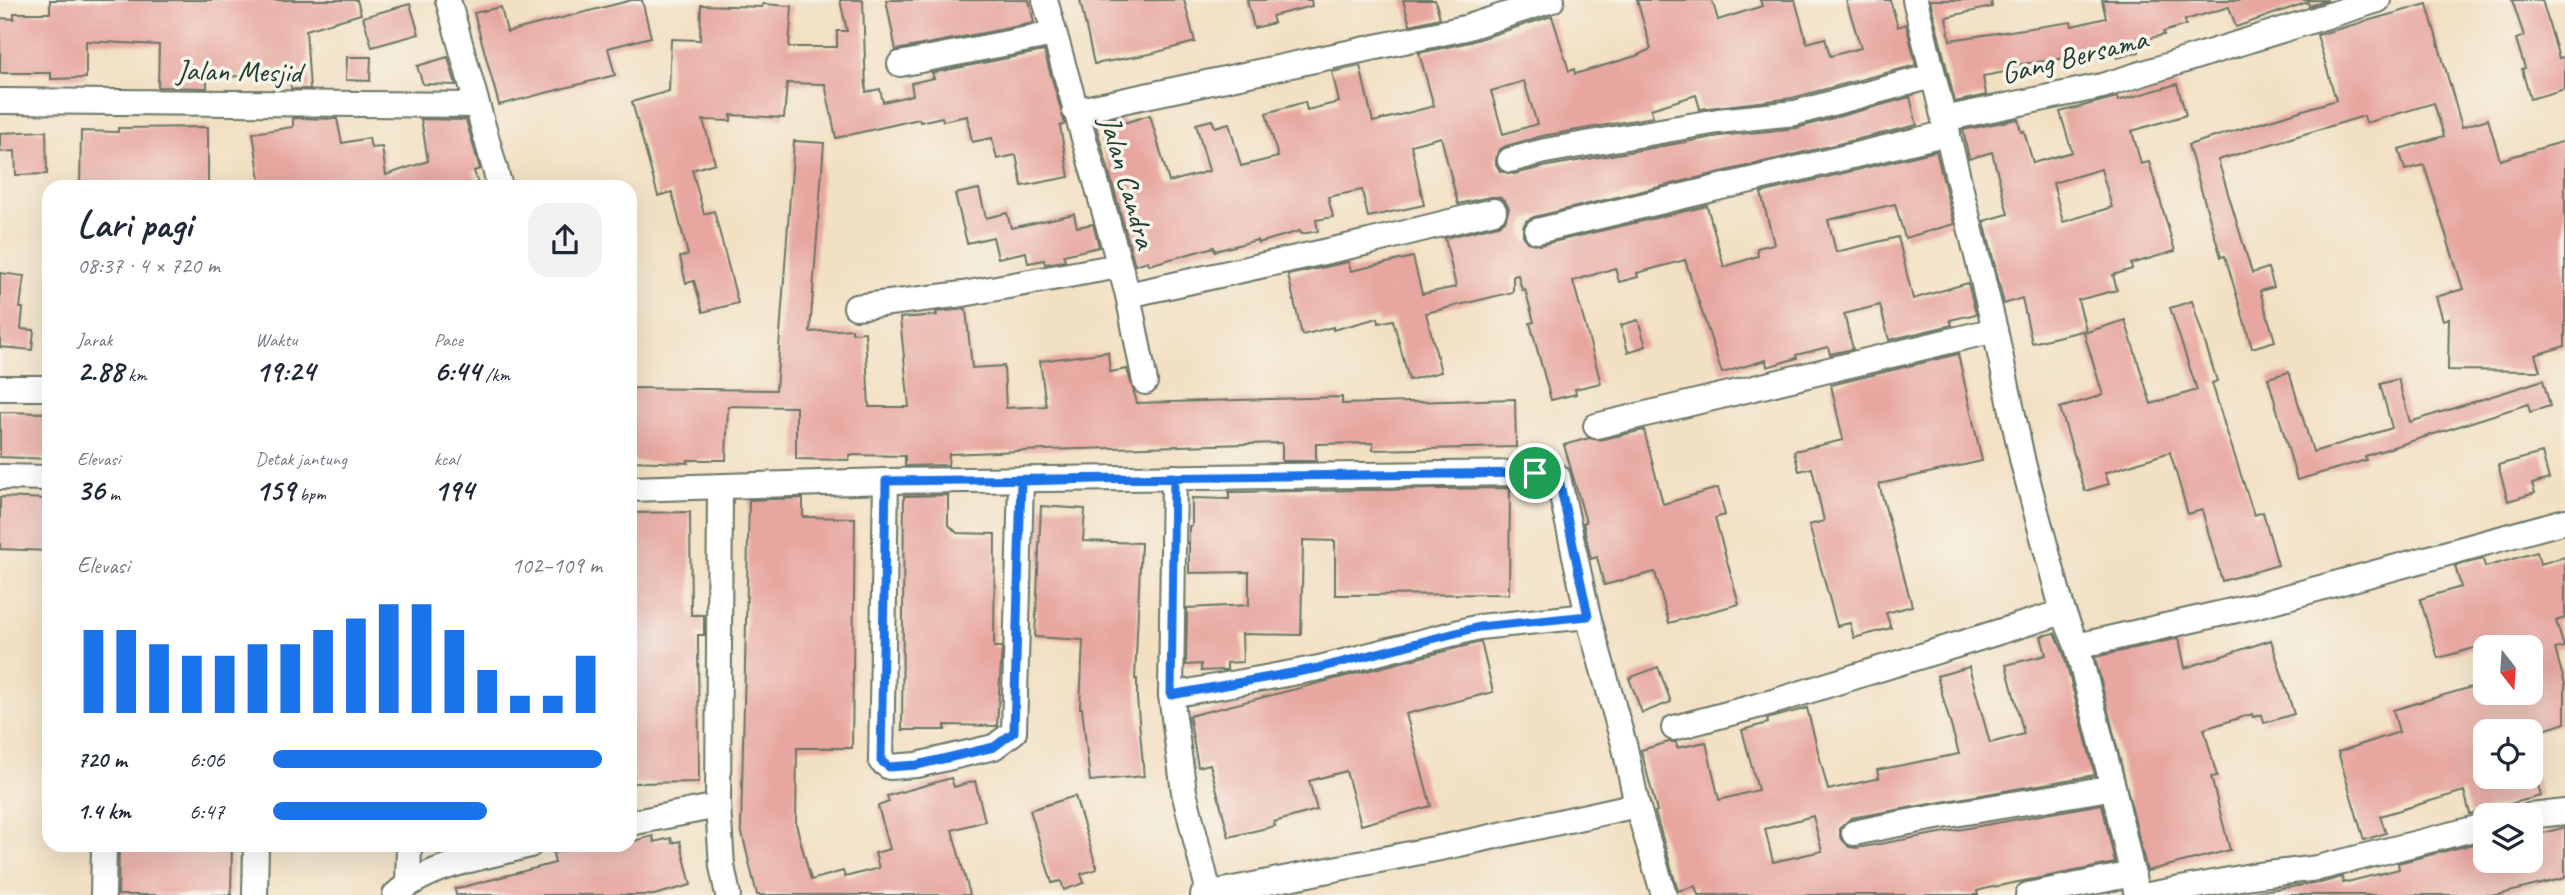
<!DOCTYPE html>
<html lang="id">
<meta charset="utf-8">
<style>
:root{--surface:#fff;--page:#f2f2f3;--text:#1f2937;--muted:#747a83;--accent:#1a73e8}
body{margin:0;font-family:Caveat,sans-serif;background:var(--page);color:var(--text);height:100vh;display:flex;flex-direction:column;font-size:26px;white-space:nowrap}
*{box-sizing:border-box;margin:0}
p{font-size:23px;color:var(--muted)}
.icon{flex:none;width:38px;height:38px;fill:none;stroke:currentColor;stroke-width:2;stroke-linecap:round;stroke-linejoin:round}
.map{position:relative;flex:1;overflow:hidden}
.side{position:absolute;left:42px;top:180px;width:595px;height:672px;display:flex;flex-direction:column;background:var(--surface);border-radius:21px;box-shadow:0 7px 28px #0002}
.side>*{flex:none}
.needle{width:46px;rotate:163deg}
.buttons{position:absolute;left:2473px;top:635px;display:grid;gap:14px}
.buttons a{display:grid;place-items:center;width:70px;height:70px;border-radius:14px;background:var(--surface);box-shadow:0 7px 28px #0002;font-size:35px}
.pin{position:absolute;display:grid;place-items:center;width:60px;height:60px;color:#fff;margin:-30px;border:4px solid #fff;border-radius:50%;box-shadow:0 2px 7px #0007}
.round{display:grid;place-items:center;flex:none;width:74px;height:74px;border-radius:21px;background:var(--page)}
.summary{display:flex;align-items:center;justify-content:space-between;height:119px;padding:0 35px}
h1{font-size:38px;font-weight:700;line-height:52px}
.stats{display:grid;grid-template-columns:repeat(3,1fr);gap:10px;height:119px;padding:7px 35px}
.stats div{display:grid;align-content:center}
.stats b{font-size:30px;font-weight:700}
.stats small{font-size:19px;font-weight:400}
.stats p{font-size:19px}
.chart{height:196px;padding:14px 35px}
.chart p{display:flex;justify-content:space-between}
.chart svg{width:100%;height:126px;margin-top:7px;stroke:var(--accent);stroke-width:6}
ul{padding:0 35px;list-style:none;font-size:23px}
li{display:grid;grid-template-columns:112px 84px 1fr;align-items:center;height:52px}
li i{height:18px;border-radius:9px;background:var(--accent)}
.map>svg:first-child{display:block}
.building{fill:#e7a7a0;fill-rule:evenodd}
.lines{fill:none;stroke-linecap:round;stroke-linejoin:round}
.minor-casing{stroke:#697666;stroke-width:28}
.minor{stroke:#fff;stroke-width:24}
.route-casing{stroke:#fff;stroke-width:14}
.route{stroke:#1a73e8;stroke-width:9}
.labels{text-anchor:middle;stroke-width:7;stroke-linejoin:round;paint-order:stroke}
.street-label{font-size:30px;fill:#1f3d34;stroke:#f7f3e8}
</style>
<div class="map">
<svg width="2565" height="895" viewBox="0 0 2565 895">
<rect width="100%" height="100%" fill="#f7f3e8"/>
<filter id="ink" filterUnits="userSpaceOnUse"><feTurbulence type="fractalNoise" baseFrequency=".0143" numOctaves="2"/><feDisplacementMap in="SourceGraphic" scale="14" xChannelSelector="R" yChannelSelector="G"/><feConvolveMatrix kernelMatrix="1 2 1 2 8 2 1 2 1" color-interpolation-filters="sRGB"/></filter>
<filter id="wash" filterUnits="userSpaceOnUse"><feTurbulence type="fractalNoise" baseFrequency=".00686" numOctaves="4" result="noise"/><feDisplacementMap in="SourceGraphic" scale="28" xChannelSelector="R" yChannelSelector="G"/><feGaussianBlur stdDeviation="1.57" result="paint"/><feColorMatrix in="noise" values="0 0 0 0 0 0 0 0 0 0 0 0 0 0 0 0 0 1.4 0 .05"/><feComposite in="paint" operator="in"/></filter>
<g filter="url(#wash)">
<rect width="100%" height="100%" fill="#f2e0c3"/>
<g id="blocks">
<!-- building -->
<g class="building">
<path d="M50,0H357L361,14L306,30L310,89H291L290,69L256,71V75L207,78V88L158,87L159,45L86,41V78L51,79V73H0V18L14,19V13H50Z"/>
<path d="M632,0H642L651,37L608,48L615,75L499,105L474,13L501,7L507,32Z"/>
<path d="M840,0H863L866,92L880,89L883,102L913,95L911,83L934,78L932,73L1044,51L1065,124L1060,126L1069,177L1022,186L1016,155L997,159L992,138L972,142L967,116L943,121L942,117L920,122L919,119L836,138L825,84L787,83L784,118L731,115V121L703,120L715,163L692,170L704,214L714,211L738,303L703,312L694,281L686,283L680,257L688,255L672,192L658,196L632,102L669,91L671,39L700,40L701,5L762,7L763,4L792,6L789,47H837V31H847Z"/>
<path d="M886,0H1029L1034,23L896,50Z"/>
<path d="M1080,0H1184L1195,42L1150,54L1094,64Z"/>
<path d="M1247,0H1311L1312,6L1272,16L1274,23L1254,28Z"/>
<path d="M1403,0H1435L1440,18L1410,25Z"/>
<path d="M1637,0H1712L1718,20L1762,6L1760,0H1795L1807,43L1825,38L1830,56L1861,48L1846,0H1890L1898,27L1906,24L1916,65L1792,98L1700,109L1696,95L1651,109L1653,117L1542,136L1506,146L1499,150L1496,157V164L1500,171L1514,174L1548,166L1720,136L1797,128L1910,97L1917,125L1534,217L1526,221L1523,227V235L1527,242L1540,245L1707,206L1724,267L1758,256L1757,248L1774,244L1761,193L1936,151L1954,224L1905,238L1895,204L1828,220L1836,252L1898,237L1913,299L1968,283L1976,314L1950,320L1952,325L1889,340L1880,305L1844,314L1853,349L1830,354L1828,347L1796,355L1797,358L1767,367L1766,360L1722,373L1685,260L1637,273L1638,277L1619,282L1615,268L1573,281L1601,383L1575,389L1576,394L1551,400L1530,323L1534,322L1525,289L1522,290L1518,275L1513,276V292L1426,313L1441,372L1409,380L1393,320L1379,323L1378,318L1333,330V327L1302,335L1288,275L1348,262L1351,271L1413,257L1422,294L1456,287L1445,238L1498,225L1505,221L1509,208L1505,201L1499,197H1490L1458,204L1441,137L1411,145L1424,205L1368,217L1362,190L1328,197L1333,217L1316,220L1318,231L1301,234L1300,231L1258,243L1257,240L1215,251L1214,247L1149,265L1148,261L1135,265L1095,122L1122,116L1124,123L1150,115L1169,182L1209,171L1196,124L1212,120L1215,127L1229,123L1241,166L1278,157L1266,113L1305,102L1307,110L1339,102L1332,72L1360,66L1373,122L1434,106L1419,53L1470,42L1552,16L1569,71L1574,69L1575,74L1636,56L1651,49ZM1524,81L1537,124L1503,134L1491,91Z"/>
<path d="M1930,0H1991L1992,7L1946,17L1950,40L2071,22L2072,26L2106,18L2102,0H2328L2309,6L2308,2L2236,27L2229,7L2185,20L2186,25L2163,32L2164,35L2137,41L2139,52L2117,58L2114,47L2074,57L2015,65L2016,70L1983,76L1986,95L1955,102Z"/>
<path d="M2512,0H2542L2559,58L2565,57V89L2530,99L2522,69L2525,68L2516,39L2524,36Z"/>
<path d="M410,4L419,34L372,47L363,17Z"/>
<path d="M2427,4L2462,127L2488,119L2500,160L2565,141V346L2535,355L2540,371L2448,370L2449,318L2443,320L2436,297L2463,289L2424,165L2405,170L2399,149L2444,136L2434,103L2366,123L2364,116L2218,160L2252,273L2268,268L2274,287L2260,291L2275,341L2252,348L2225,256L2221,257L2188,145L2336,100L2317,35Z"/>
<path d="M347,57H371L370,81L346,80Z"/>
<path d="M448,57L456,85L423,84L417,66Z"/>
<path d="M2177,84L2186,115L2132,131L2141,164L2149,162L2175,251L2131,264L2132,269L2113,275L2117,290L2078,300L2086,330L2032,343L2022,298L2004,304L1984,221L2008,214L1992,152L1969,159L1963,130L2018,119L2021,132L2024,131L2033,163L2072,152L2060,112L2117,97L2118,101ZM2101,169L2112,207L2063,222L2053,183Z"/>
<path d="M293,118L337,119L342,143L369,138L371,148L382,147L386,175L428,161L421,119L466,120L480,169L474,171L479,187H261L253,133L293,127Z"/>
<path d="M208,127V187H80L81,131L118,132V128Z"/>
<path d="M46,131L47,174L16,175L15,151L0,152V133Z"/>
<path d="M794,141L824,143L810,332L852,329V333L865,332L869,407H909L900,318L937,315L936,312L966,309L972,368L1004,366L1006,408L1046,406L1040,361L1108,352L1110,372L1127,369L1137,403L1342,397V404L1515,399L1516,447L1373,450V443L1316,444V461H1282V443L1046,450L949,454L948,465L905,466V456L849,455V460L796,459V407L728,406L726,460H688V463L630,461V388L776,390Z"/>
<path d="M979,189L986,218L1007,213L1011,228L1074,214L1077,227L1093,224L1099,247L1064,255L1065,261L1045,264L1044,260L1028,263L1026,252L998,258L993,237L967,243L955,194Z"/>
<path d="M0,273L24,276L20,308H23L21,329L34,330L32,350L0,347Z"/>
<path d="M2192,301L2217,381L2212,383L2225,426L2254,515L2263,512L2278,565L2222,581L2202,510L2188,514L2170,452L2105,473L2109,484L2085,491L2060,408L2103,395L2084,333L2125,320L2151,404L2197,390L2170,308Z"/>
<path d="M1638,320L1646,346L1628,352L1621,325Z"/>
<path d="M1958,354L1982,461L1879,484L1912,606L1886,613L1891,628L1854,638L1850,623L1837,626L1809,525L1824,521L1812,468L1799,471L1794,451L1843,440L1831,385Z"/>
<path d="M2289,372L2313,452L2392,428L2380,384L2398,379L2410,422L2543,380L2550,406L2530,412L2528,404L2365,456L2366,460L2297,480L2268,378Z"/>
<path d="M0,412L49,413V459L0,457Z"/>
<path d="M1644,430L1663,504L1718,488L1725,515L1715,518L1739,604L1669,623L1655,572L1604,585L1597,557L1591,559L1583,523L1586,522L1564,445L1589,438L1599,440Z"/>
<path d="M2542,453L2549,479L2532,484L2535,493L2508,501L2498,465Z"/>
<path d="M1510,488L1509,594L1335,595V541L1303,540L1301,635L1242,634L1243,662L1227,663V670H1223L1201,671V664L1186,665L1187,608L1249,605V572L1189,573V526H1192V498L1229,499V492Z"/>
<path d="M948,495V524L957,533L995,534L994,647H1002L997,726L945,725V730H902L904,496Z"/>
<path d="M0,497L49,499V551L0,549Z"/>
<path d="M803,498V517L855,518L852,748H797L796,824L811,880L843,871L845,877L879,868L875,853L890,849L878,806L889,802L887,796L951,778L954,787L975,781L985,821L952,830L970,895H757L741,829L749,500Z"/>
<path d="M1041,506L1085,509L1083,541L1141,543L1135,679H1137V698L1144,776L1090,781L1082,708H1080L1083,640L1035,637Z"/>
<path d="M690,512L691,615H704V635H698L699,782L634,783V773H630L633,513Z"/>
<path d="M2537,552L2540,564L2565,557V618L2556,621L2564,647L2555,649L2565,684V723L2538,732H2485V777H2536L2541,796L2470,814L2464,791L2380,816L2386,833L2364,840L2338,752L2399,732L2393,710L2485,683V693H2530V648L2478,647L2438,658L2420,599L2461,587L2455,566L2483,559L2485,567Z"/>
<path d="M2055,633L2063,651L2095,775L1851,818L1840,828V837L1849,847L1857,848L2102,804L2115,863L1988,888L1977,891L1978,895H1698L1695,886L1678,891L1655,812L1657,811L1641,750L1669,742H1676L1677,748L1706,742L1719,800L1758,790L1742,730L1768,723L1767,719L1807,708L1828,790L1879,778L1877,770L1959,754L1937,676L1969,667L1990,743L2024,734L2006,665L2046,655L2041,636ZM1813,816L1822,851L1773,862L1765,829Z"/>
<path d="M2179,638L2185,668L2271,640L2294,714L2264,723L2262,715L2253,717L2252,714L2204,729L2217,776L2211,777L2230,850L2147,871L2095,657Z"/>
<path d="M1481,642L1493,692L1406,714L1431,806L1361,825L1346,771L1309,781L1317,810L1274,822L1275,826L1229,837L1210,764L1198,767L1189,716Z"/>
<path d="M1658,667L1671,702L1642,713L1629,678Z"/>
<path d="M1075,796L1097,869L1081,874L1084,883L1064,890L1061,881L1052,883L1030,810Z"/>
<path d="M2565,827V878L2498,895H2232L2320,883L2342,877L2343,883L2399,869L2398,863L2485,841V861H2530V837Z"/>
<path d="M653,836L654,842L671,838L672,843L680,841L691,885L654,895H456L455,889L555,863L553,853L584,845H630V842Z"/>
<path d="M119,845H232L231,895H118Z"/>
</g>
</g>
</g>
<g filter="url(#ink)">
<use href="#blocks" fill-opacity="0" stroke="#697666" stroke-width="2"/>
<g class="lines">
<!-- minor casing -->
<g class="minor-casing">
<g id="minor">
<path d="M448,0L500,187"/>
<path d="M1045,0L1128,295L1145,382"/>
<path d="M1915,0L1995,330L2023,463L2063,612L2077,646L2113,787L2137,895"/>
<path d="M900,64L1054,34"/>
<path d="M0,101L477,105"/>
<path d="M1075,111L1465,28L1552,0"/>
<path d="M1944,119L2102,86L2378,0"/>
<path d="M1510,160L1545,151L1718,121L1795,113L1933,76"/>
<path d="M1537,231L1948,133"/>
<path d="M1128,295L1369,242L1494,211"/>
<path d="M856,307L963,294L1119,266"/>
<path d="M0,388H49"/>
<path d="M1596,426L1995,330"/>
<path d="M0,477L49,478"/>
<path d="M1174,477L1171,695L1184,792L1209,893"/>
<path d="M886,481L881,761L889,767L917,765L994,747L1014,732L1021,481"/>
<path d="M720,487L718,806L722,866L728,895"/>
<path d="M630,489L886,481L1525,473H1547L1558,477L1588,616L1625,748L1637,805L1664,895"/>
<path d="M2077,646L2254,606L2565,521"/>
<path d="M1171,695L1319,668L1479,627L1588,616"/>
<path d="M1674,728L1776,701L2063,612"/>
<path d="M2530,816L2565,812"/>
<path d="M630,823L718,806"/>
<path d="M1854,833C1940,814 2027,803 2113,787"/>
<path d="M408,884L409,845"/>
<path d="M103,895L104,845"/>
<path d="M255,895L256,845"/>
<path d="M395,895C429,864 487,857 530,845"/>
<path d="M1203,895L1450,846L1637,805"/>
<path d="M2028,895L2133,874"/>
<path d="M2148,895L2251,876L2318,868L2485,826"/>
</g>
</g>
<!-- minor -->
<use href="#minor" class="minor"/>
</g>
</g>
<g class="lines" filter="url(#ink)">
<!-- route casing -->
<g class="route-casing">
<path id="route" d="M1535,473L886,481L881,761L889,767L917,765L994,747L1014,732L1021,481L1174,477L1171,695L1319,668L1479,627L1588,616L1560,484L1558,477L1547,473H1535"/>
</g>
<!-- route -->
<use href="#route" class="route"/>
</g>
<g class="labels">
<!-- street labels -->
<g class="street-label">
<text transform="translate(2074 56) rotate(-14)" y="10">Gang Bersama</text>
<text transform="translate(239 71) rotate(1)" y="10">Jalan Mesjid</text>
<text transform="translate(1128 182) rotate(74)" y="10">Jalan Candra</text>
</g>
</g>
</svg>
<div class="buttons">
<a><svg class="needle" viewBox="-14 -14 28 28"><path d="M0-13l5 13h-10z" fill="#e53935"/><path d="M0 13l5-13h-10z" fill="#747a83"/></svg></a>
<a><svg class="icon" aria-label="locate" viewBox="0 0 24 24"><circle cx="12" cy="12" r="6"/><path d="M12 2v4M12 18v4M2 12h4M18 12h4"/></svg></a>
<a><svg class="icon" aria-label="layers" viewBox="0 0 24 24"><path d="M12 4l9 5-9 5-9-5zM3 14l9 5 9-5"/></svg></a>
</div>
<div class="pin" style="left:1535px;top:473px;background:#1e9e55"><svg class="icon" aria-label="arrive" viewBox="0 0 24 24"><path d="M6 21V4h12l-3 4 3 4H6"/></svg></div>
<section class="side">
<div class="summary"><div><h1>Lari pagi</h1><p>08:37 · 4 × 720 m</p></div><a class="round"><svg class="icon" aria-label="share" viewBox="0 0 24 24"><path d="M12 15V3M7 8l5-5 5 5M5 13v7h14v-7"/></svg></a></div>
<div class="stats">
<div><p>Jarak</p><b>2.88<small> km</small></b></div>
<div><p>Waktu</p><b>19:24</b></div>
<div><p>Pace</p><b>6:44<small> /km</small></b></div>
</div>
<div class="stats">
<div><p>Elevasi</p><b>36<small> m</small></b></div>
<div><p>Detak jantung</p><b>159<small> bpm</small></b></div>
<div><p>kcal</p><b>194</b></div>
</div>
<div class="chart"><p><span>Elevasi</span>102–109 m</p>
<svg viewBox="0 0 160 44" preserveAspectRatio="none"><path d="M5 44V15M15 44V15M25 44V20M35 44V24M45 44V24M55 44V20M65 44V20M75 44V15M85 44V11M95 44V6M105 44V6M115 44V15M125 44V29M135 44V38M145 44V38M155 44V24"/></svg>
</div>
<ul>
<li><b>720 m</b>6:06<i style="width:100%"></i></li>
<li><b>1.4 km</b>6:47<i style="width:65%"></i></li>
</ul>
</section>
</div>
